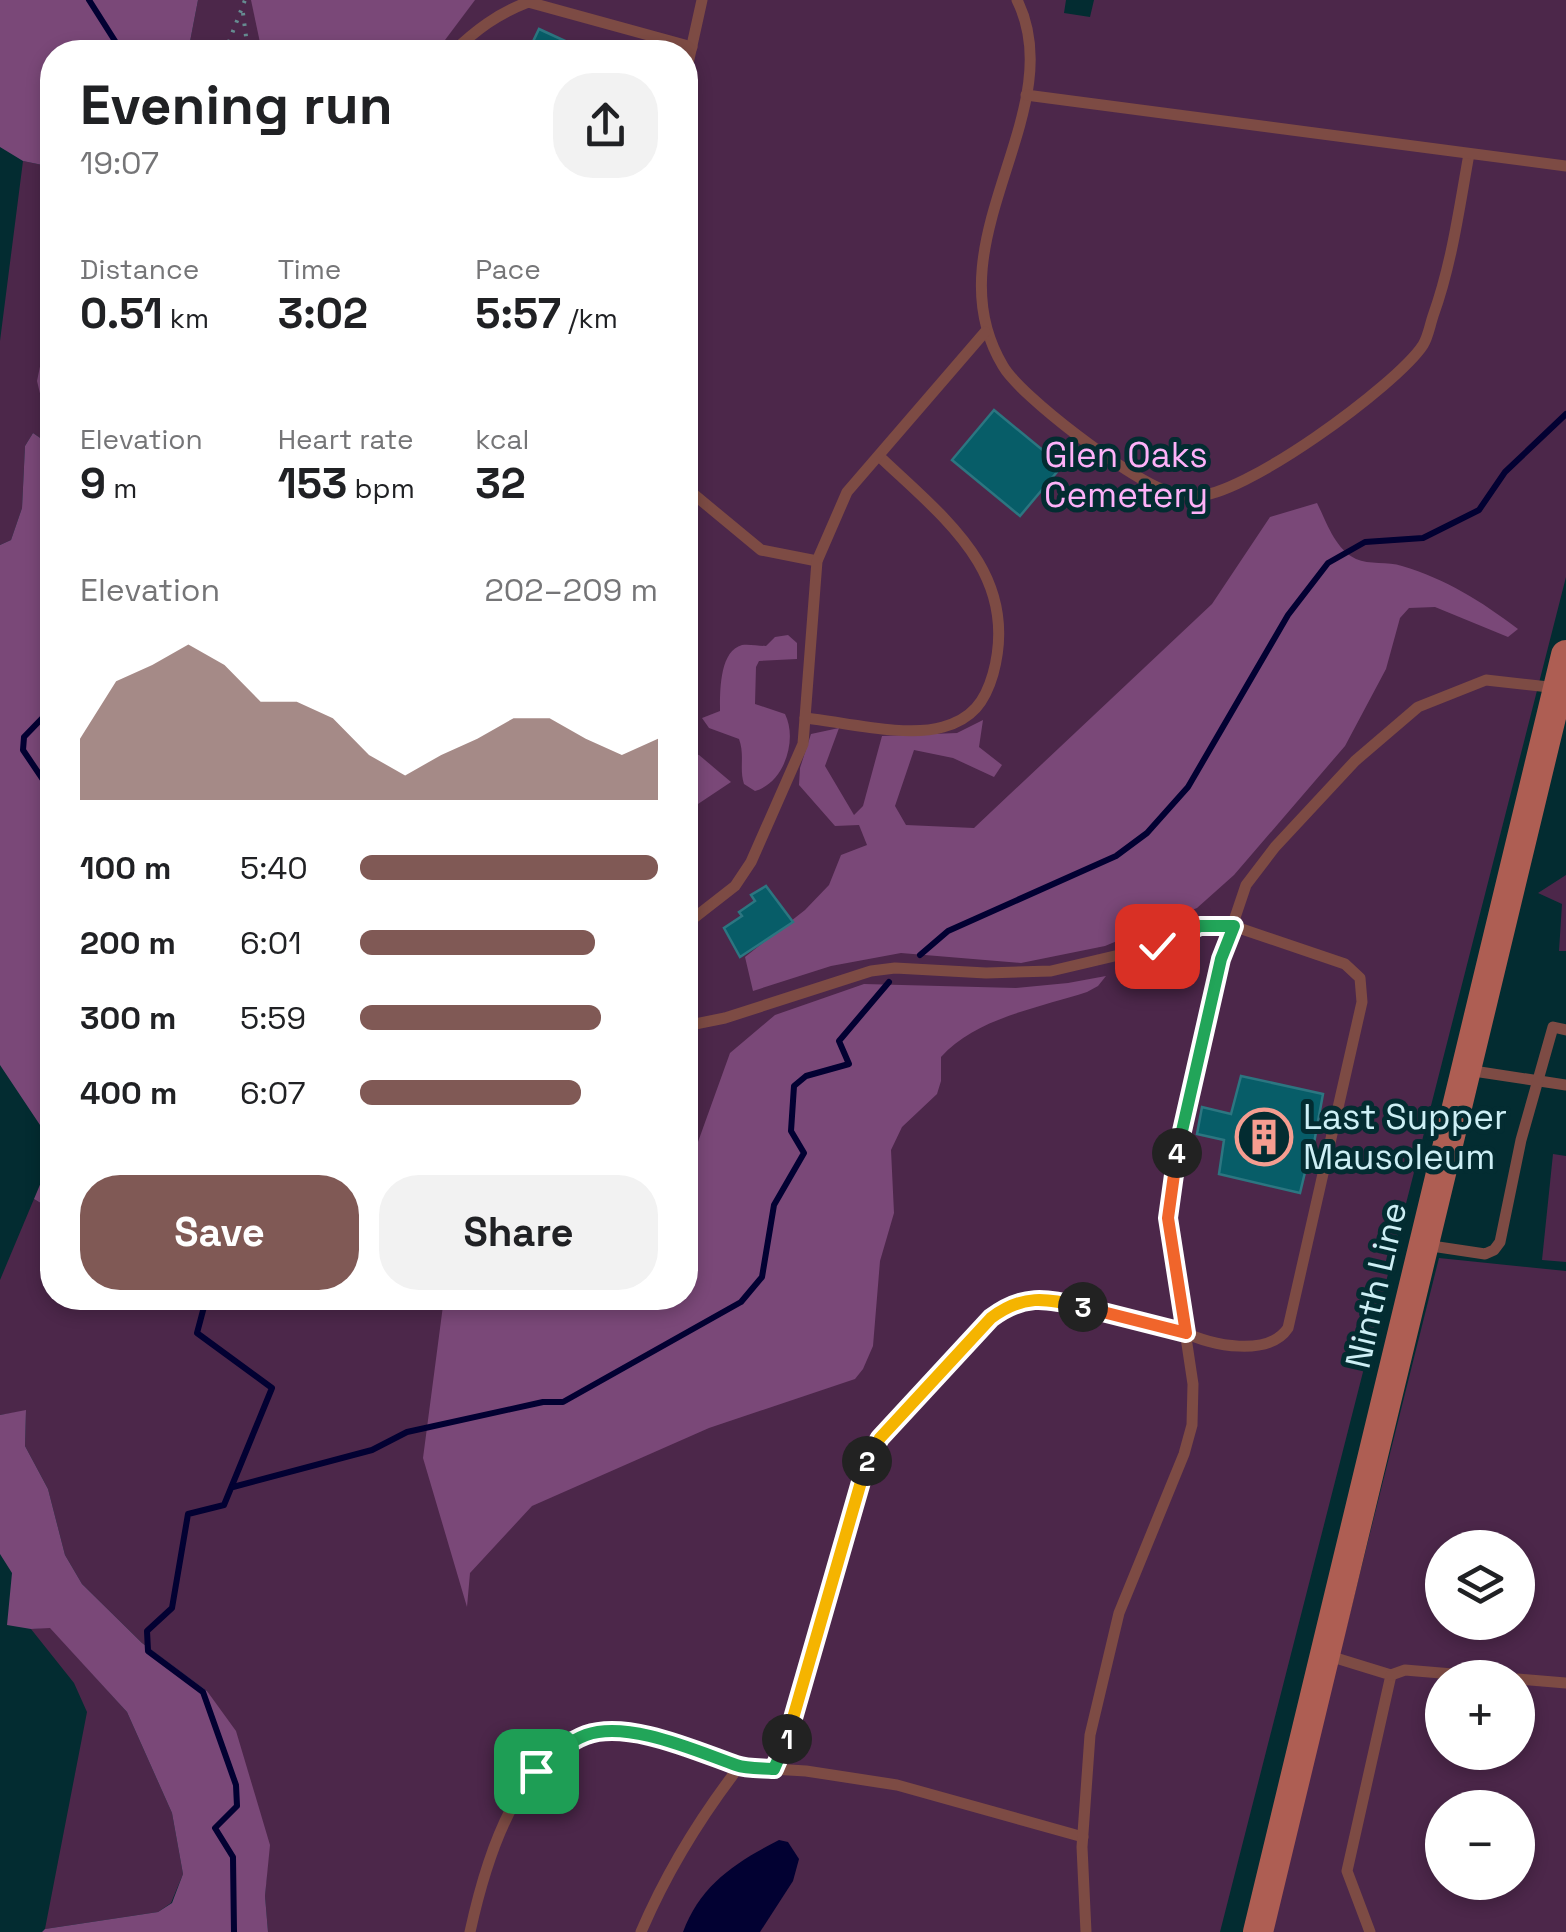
<!DOCTYPE html>
<meta charset="utf-8">
<style>
:root{--surface:#fff;--page:#f2f2f2;--text:#202124;--muted:#757577;--accent:#805955}
body{margin:0;font-family:"Space Grotesk",sans-serif;background:var(--page);color:var(--text);height:100vh;display:flex;flex-direction:column;font-size:38px;white-space:nowrap}
*{box-sizing:border-box;margin:0}
p{font-size:32px;color:var(--muted)}
.icon{flex:none;width:55px;height:55px;fill:none;stroke:currentColor;stroke-width:2;stroke-linecap:round;stroke-linejoin:round}
.map{position:relative;flex:1;overflow:hidden}
.side{position:absolute;left:40px;top:40px;width:658px;height:1270px;display:flex;flex-direction:column;background:var(--surface);border-radius:40px;box-shadow:0 5px 15px #0003}
.side>*{flex:none}
.buttons{position:absolute;left:1425px;top:1530px;display:grid;gap:20px}
.buttons a{display:grid;place-items:center;width:110px;height:110px;border-radius:50%;background:var(--surface);box-shadow:0 5px 15px #0003;font-size:50px}
.pin{position:absolute;display:grid;place-items:center;width:85px;height:85px;color:#fff;margin:-42px;border-radius:20px;box-shadow:0 5px 15px #0006}
.km{position:absolute;width:50px;height:50px;margin:-25px;border-radius:50%;background:#222;color:#fff;font-size:28px;line-height:50px;text-align:center}
.round{display:grid;place-items:center;flex:none;width:105px;height:105px;border-radius:40px;background:var(--page)}
.overview{display:flex;align-items:center;justify-content:space-between;height:170px;padding:0 40px}
h1{font-size:55px;font-weight:800;line-height:75px}
.metrics{display:grid;grid-template-columns:repeat(3,1fr);gap:15px;height:170px;padding:10px 40px}
.metrics div{display:grid;align-content:center}
.metrics b{font-size:42px;font-weight:800}
.metrics small{font-size:28px;font-weight:400}
.metrics p{font-size:28px}
.chart{height:280px;padding:20px 40px}
.chart p{display:flex;justify-content:space-between}
.chart svg{width:100%;height:180px;margin-top:10px;fill:var(--accent);opacity:.7}
.cta{display:flex;gap:20px;margin-top:auto;padding:20px 40px}
.cta a{flex:1;height:115px;border-radius:40px;background:var(--accent);color:#fff;font-size:40px;font-weight:800;line-height:115px;text-align:center}
.cta a+a{background:var(--page);color:var(--text)}
ul{padding:0 40px;list-style:none;font-size:32px}
li{display:grid;grid-template-columns:160px 120px 1fr;align-items:center;height:75px}
li i{height:25px;border-radius:12px;background:var(--accent)}
.map>svg:first-child{display:block}
.green{fill:#4c274a;fill-rule:evenodd}
.forest{fill:#7a4878}
.water{fill:#020132}
.lines{fill:none;stroke-linecap:round;stroke-linejoin:round}
.stream{stroke:#020132;stroke-width:6}
.building{fill:#075d68;stroke:#2c7681;stroke-width:2.5}
.path{stroke:#668c91;stroke-width:4;stroke-dasharray:2.5 8;stroke-linecap:butt}
.service{stroke:#7d4b44;stroke-width:11}
.secondary{stroke:#ae5e53;stroke-width:30}
.split-1-casing{stroke:#fff;stroke-width:20}
.split-2-casing{stroke:#fff;stroke-width:20}
.split-3-casing{stroke:#fff;stroke-width:20}
.split-4-casing{stroke:#fff;stroke-width:20}
.split-5-casing{stroke:#fff;stroke-width:20}
.split-1{stroke:#22a559;stroke-width:12}
.split-2{stroke:#f5b400;stroke-width:12}
.split-3{stroke:#f5b400;stroke-width:12}
.split-4{stroke:#f0652b;stroke-width:12}
.split-5{stroke:#22a559;stroke-width:12}
.labels{text-anchor:middle;stroke-width:10;stroke-linejoin:round;paint-order:stroke}
.park-label{font-size:35px;fill:#fdb1f8;stroke:#032c31}
.poi-label{font-size:35px;fill:#cdeff5;stroke:#032c31;text-anchor:start}
.street-label{font-size:35px;fill:#cdeff5;stroke:#032c31}
</style>
<div class="map">
<svg width="1566" height="1932" viewBox="0 0 1566 1932">
<rect width="100%" height="100%" fill="#032c31"/>
<!-- green -->
<g class="green">
<path d="M198,0H1066L1064,13L1090,17L1094,0H1566V577L1220,1932H268L265,1896L269,1845L207,1691L142,1643L82,1584L65,1555L48,1489L25,1446L26,1411L0,1415V1280L34,1199L52,1210V1298H685V52H188Z"/>
<path d="M23,161L52,167V281L44,409L52,407V446L33,433L25,446L22,508L11,540L0,545V341Z"/>
<path d="M1566,875V951H1559L1562,904L1538,893Z"/>
<path d="M1553,1154L1566,1156V1262L1542,1260Z"/>
<path d="M1439,1258L1566,1271V1932H1270ZM1442,1548H1518V1622H1442ZM1442,1678H1518V1752H1442ZM1442,1808H1518V1882H1442Z"/>
<path d="M50,1627L127,1712L172,1813L183,1874L171,1903L158,1912L45,1929L87,1712L74,1683L31,1629Z"/>
</g>
<!-- forest -->
<g class="forest">
<path d="M0,0H198L188,52H52V167L23,161L0,147Z"/>
<path d="M251,0H475L436,52H262Z"/>
<path d="M52,281V407L44,410L37,381L49,323Z"/>
<path d="M33,433L52,446V860L46,876L52,917V1210L34,1199L47,1168L50,1140L0,1065V545L11,540L22,508L25,446Z"/>
<path d="M1317,503C1327,523 1335,549 1356,559C1369,565 1388,561 1402,566C1446,579 1481,601 1518,629L1508,637L1435,607L1409,608L1400,618L1386,669L1345,746L1234,875L1197,908L1105,946L1021,963L901,953L831,966L753,991L745,957L805,910L829,885L841,855L867,845L859,825L835,826L799,785L800,768L811,734L839,728L825,766L854,815L863,806L882,736L957,733L983,720L979,747L1002,765L994,777L953,758L914,750L895,806L906,825L974,828L1212,604L1270,517Z"/>
<path d="M788,635L797,643V659L759,661L756,667L755,704L785,714C798,740 784,783 755,791L744,784C739,769 745,755 739,739L709,728L702,718L720,711C720,693 719,651 742,645C749,644 759,646 766,646L775,637Z"/>
<path d="M685,752L699,755L731,782L692,808L685,803Z"/>
<path d="M1106,976L1098,986L1087,992C1038,1008 976,1018 941,1057V1081L937,1094L902,1127L891,1150L894,1213L880,1261L873,1346L863,1369L855,1379L709,1428L532,1506L470,1573L467,1607L423,1458L444,1298H685V1178L730,1053L775,1015L864,984L1016,988L1068,983Z"/>
<path d="M26,1410L25,1446L48,1489L65,1555L82,1584L142,1643L207,1691L236,1731L270,1845L265,1896L268,1932H42L45,1929L158,1912L172,1903L183,1874L172,1813L127,1712L50,1628L31,1629L7,1625L12,1573L0,1554V1415Z"/>
</g>
<!-- water -->
<path class="water" d="M779,1840L788,1842L799,1859L793,1881L760,1932H683C700,1885 736,1862 779,1840Z"/>
<g class="lines">
<!-- stream -->
<g class="stream">
<path d="M89,0L122,52"/>
<path d="M52,708L24,737L23,750L52,793"/>
<path d="M920,955L948,931L1116,856L1147,833L1188,787L1288,615L1328,563L1365,542L1423,538L1479,510L1505,472L1566,414"/>
<path d="M52,972V982"/>
<path d="M200,1298L205,1303L197,1333L272,1388L224,1505L188,1514L172,1608L147,1631L148,1651L203,1692L236,1785L237,1806L215,1828L233,1857L234,1932"/>
<path d="M233,1487L372,1450L407,1432L543,1402H563L741,1302L762,1277L774,1205L804,1153L791,1131L794,1086L806,1076L849,1064L839,1041L889,982"/>
</g>
</g>
<!-- building -->
<g class="building">
<path d="M539,29L589,52H528Z"/>
<path d="M994,410L1062,466L1020,516L952,460Z"/>
<path d="M766,886L793,922L740,957L724,928L742,916L739,912L755,901L751,895Z"/>
<path d="M1241,1076L1323,1094L1310,1165L1307,1164L1300,1193L1219,1174L1224,1140L1197,1134L1202,1107L1231,1114Z"/>
</g>
<g class="lines">
<!-- path -->
<g class="path">
<path d="M243,13L248,52"/>
<path d="M225,52L245,0"/>
</g>
<!-- service -->
<g class="service">
<path d="M1017,0C1073,112 929,243 1003,366C1021,397 1129,478 1164,490C1172,493 1184,495 1193,496C1240,500 1397,385 1423,345C1428,337 1430,325 1433,316C1452,263 1459,209 1469,154"/>
<path d="M453,52C476,30 497,14 528,2L692,47"/>
<path d="M685,77L702,0"/>
<path d="M1026,95L1566,166"/>
<path d="M685,487L761,550L817,561"/>
<path d="M805,718C844,722 906,738 943,727C972,719 985,702 993,674C1021,573 943,517 879,456"/>
<path d="M685,925L735,886L751,862L803,744L817,561L847,492L985,332"/>
<path d="M685,1026L725,1018L871,971L895,968L986,973L1051,971L1157,946L1200,927L1233,926L1345,964L1360,978L1362,1002L1288,1328C1269,1357 1211,1346 1184,1332C1145,1322 1062,1293 1024,1300C1011,1302 1001,1310 991,1318L880,1438L867,1459L785,1746L774,1769"/>
<path d="M1467,1070L1566,1085"/>
<path d="M1425,1245L1485,1254L1494,1250L1500,1242L1521,1140L1553,1027L1566,1030"/>
<path d="M1326,1655L1391,1675L1347,1871L1370,1932"/>
<path d="M1391,1675L1405,1670L1500,1678"/>
<path d="M1518,1679L1566,1683"/>
<path d="M470,1932C485,1863 519,1740 605,1731C635,1727 711,1754 739,1767"/>
<path d="M641,1932C667,1871 699,1819 739,1767L806,1771L897,1785L1083,1837"/>
<path d="M1086,1932L1082,1847L1090,1735L1119,1613L1184,1454L1192,1425L1193,1384L1168,1218L1171,1180L1221,959L1246,885L1275,847L1355,761L1418,707L1486,680L1558,688"/>
</g>
<!-- secondary -->
<path class="secondary" d="M1258,1932L1566,655"/>
</g>
<g class="lines">
<!-- split-1 casing -->
<g class="split-1-casing">
<path id="split-1" d="M536,1771C551,1757 567,1742 586,1735C628,1720 696,1751 736,1765C747,1769 762,1768 774,1769L787,1739"/>
</g>
<!-- split-2 casing -->
<g class="split-2-casing">
<path id="split-2" d="M787,1739L867,1461"/>
</g>
<!-- split-3 casing -->
<g class="split-3-casing">
<path id="split-3" d="M867,1461L880,1438L991,1318C1023,1294 1045,1298 1083,1307"/>
</g>
<!-- split-4 casing -->
<g class="split-4-casing">
<path id="split-4" d="M1083,1307L1186,1333L1168,1218L1177,1153"/>
</g>
<!-- split-5 casing -->
<g class="split-5-casing">
<path id="split-5" d="M1157,946L1200,926H1234L1221,959L1177,1153"/>
</g>
<!-- split-1 -->
<use href="#split-1" class="split-1"/>
<!-- split-2 -->
<use href="#split-2" class="split-2"/>
<!-- split-3 -->
<use href="#split-3" class="split-3"/>
<!-- split-4 -->
<use href="#split-4" class="split-4"/>
<!-- split-5 -->
<use href="#split-5" class="split-5"/>
</g>
<!-- icons -->
<defs>
<g id="building-ring" transform="scale(2.875)"><circle r="9.5" fill="#032c31" stroke="#f59d90" stroke-width="1.5"/><path d="M-4-6H4V6H1V3H-1V6H-4ZM-2.5-4.3h1.7v1.8h-1.7ZM.8-4.3h1.7v1.8H.8ZM-2.5-1h1.7V.8h-1.7ZM.8-1h1.7V.8H.8Z" fill="#f59d90"/></g>
</defs>
<g fill-rule="evenodd">
<use href="#building-ring" x="1264" y="1137"/>
</g>
<g class="labels">
<!-- park labels -->
<g class="park-label">
<text x="1126" y="467">Glen Oaks<tspan x="1126" dy="40">Cemetery</tspan></text>
</g>
<!-- poi labels -->
<g class="poi-label">
<text x="1303" y="1129">Last Supper<tspan x="1303" dy="40">Mausoleum</tspan></text>
</g>
<!-- street labels -->
<g class="street-label">
<text transform="translate(1376 1285) rotate(-77)" y="12">Ninth Line</text>
</g>
</g>
</svg>
<div class="buttons">
<a><svg class="icon" aria-label="layers" viewBox="0 0 24 24"><path d="M12 4l9 5-9 5-9-5zM3 14l9 5 9-5"/></svg></a>
<a>+</a>
<a>−</a>
</div>
<div class="pin" style="left:536px;top:1771px;background:#1e9e55"><svg class="icon" aria-label="arrive" viewBox="0 0 24 24"><path d="M6 21V4h12l-3 4 3 4H6"/></svg></div>
<div class="pin" style="left:1157px;top:946px;background:#d93025"><svg class="icon" aria-label="check" viewBox="0 0 24 24"><path d="M5 12l5 5 9-10"/></svg></div>
<b class="km" style="left:787px;top:1739px">1</b>
<b class="km" style="left:867px;top:1461px">2</b>
<b class="km" style="left:1083px;top:1307px">3</b>
<b class="km" style="left:1177px;top:1153px">4</b>
<section class="side">
<div class="overview"><div><h1>Evening run</h1><p>19:07</p></div><a class="round"><svg class="icon" aria-label="share" viewBox="0 0 24 24"><path d="M12 15V3M7 8l5-5 5 5M5 13v7h14v-7"/></svg></a></div>
<div class="metrics">
<div><p>Distance</p><b>0.51<small> km</small></b></div>
<div><p>Time</p><b>3:02</b></div>
<div><p>Pace</p><b>5:57<small> /km</small></b></div>
</div>
<div class="metrics">
<div><p>Elevation</p><b>9<small> m</small></b></div>
<div><p>Heart rate</p><b>153<small> bpm</small></b></div>
<div><p>kcal</p><b>32</b></div>
</div>
<div class="chart"><p><span>Elevation</span>202–209 m</p>
<svg viewBox="0 0 160 44" preserveAspectRatio="none"><path d="M0 44V29L10 15L20 11L30 6L40 11L50 20L60 20L70 24L80 33L90 38L100 33L110 29L120 24L130 24L140 29L150 33L160 29V44z"/></svg>
</div>
<ul>
<li><b>100 m</b>5:40<i style="width:100%"></i></li>
<li><b>200 m</b>6:01<i style="width:79%"></i></li>
<li><b>300 m</b>5:59<i style="width:81%"></i></li>
<li><b>400 m</b>6:07<i style="width:74%"></i></li>
</ul>
<div class="cta"><a>Save</a><a>Share</a></div>
</section>
</div>
